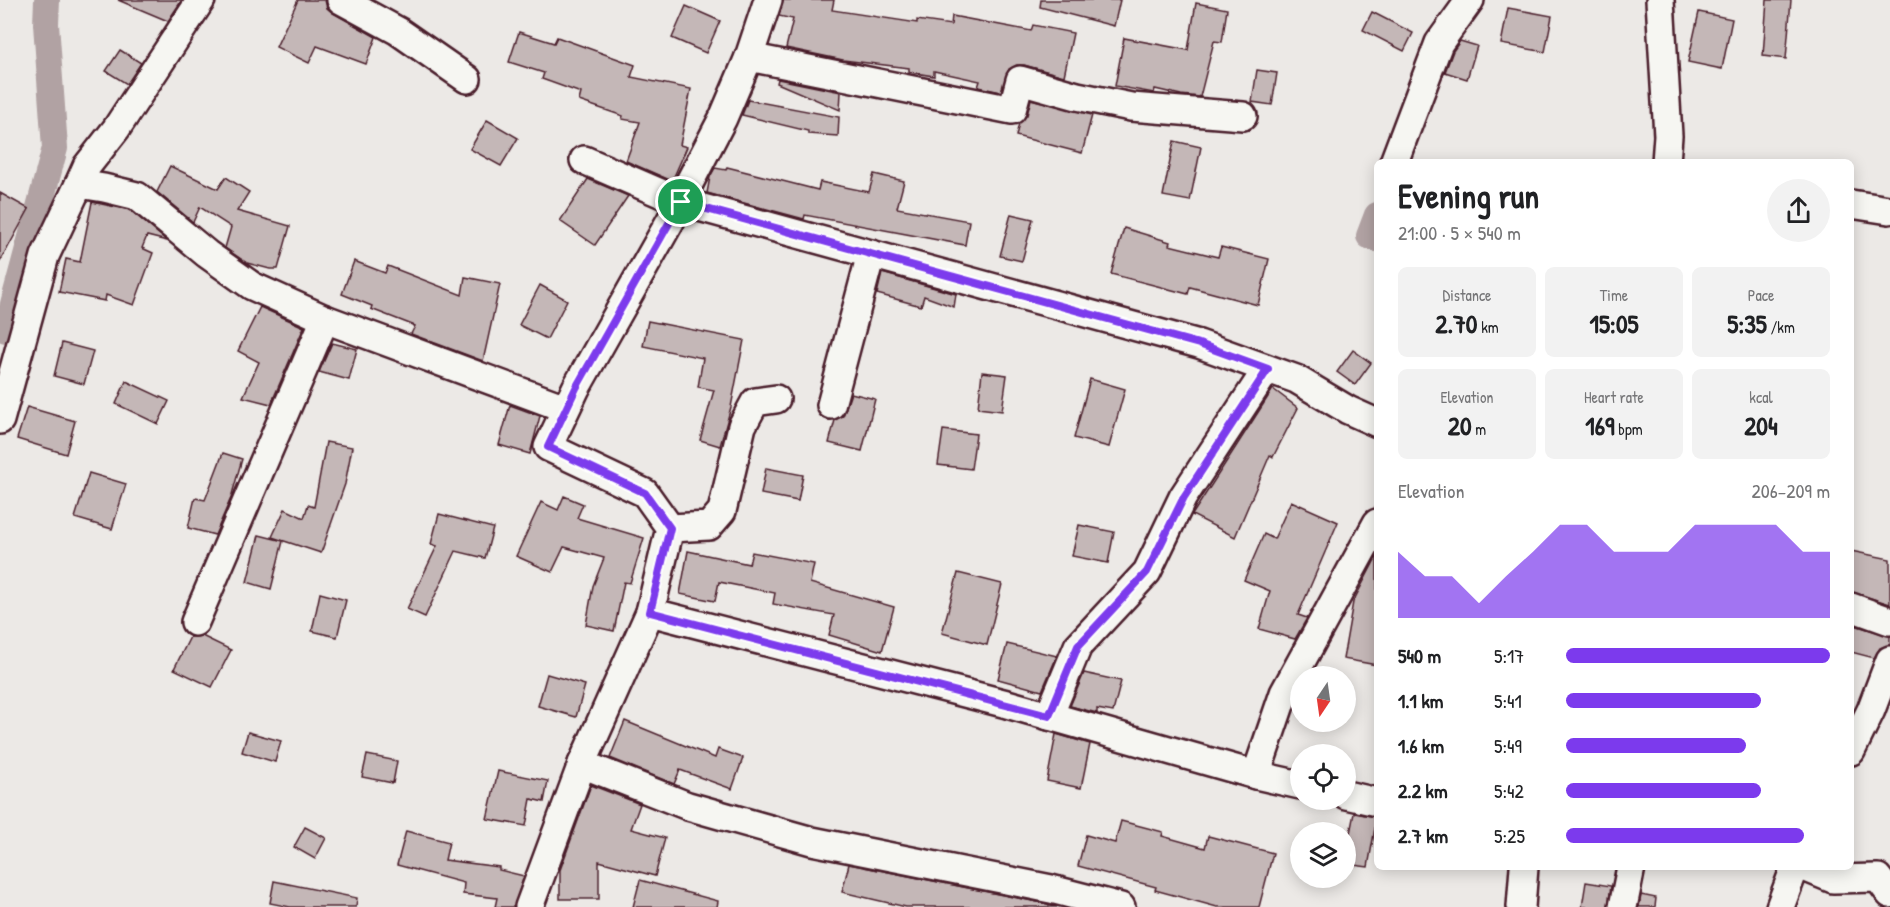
<!DOCTYPE html>
<meta charset="utf-8">
<style>
:root{--surface:#fff;--page:#f2f2f2;--text:#202124;--muted:#757577;--accent:#7c3aed}
body{margin:0;font-family:"Patrick Hand",sans-serif;background:var(--page);color:var(--text);height:100vh;display:flex;flex-direction:column;font-size:22px;white-space:nowrap}
*{box-sizing:border-box;margin:0}
p{font-size:20px;color:var(--muted)}
.icon{flex:none;width:33px;height:33px;fill:none;stroke:currentColor;stroke-width:2;stroke-linecap:round;stroke-linejoin:round}
.map{position:relative;flex:1;overflow:hidden}
.side{position:absolute;left:1374px;top:159px;width:480px;height:711px;display:flex;flex-direction:column;background:var(--surface);border-radius:9px;box-shadow:0 3px 15px #0003}
.side>*{flex:none}
.needle{width:39px;rotate:193deg}
.controls{position:absolute;left:1290px;top:666px;display:grid;gap:12px}
.controls a{display:grid;place-items:center;width:66px;height:66px;border-radius:50%;background:var(--surface);box-shadow:0 3px 15px #0003;font-size:30px}
.pin{position:absolute;display:grid;place-items:center;width:51px;height:51px;color:#fff;margin:-26px;border:3px solid #fff;border-radius:50%;box-shadow:0 2px 6px #0007}
.round{display:grid;place-items:center;flex:none;width:63px;height:63px;border-radius:32px;background:var(--page)}
.overview{display:flex;align-items:center;justify-content:space-between;height:102px;padding:0 24px}
h1{font-size:33px;font-weight:700;line-height:45px}
.stats{display:grid;grid-template-columns:repeat(3,1fr);gap:9px;height:102px;padding:6px 24px}
.stats div{display:grid;align-content:center;border-radius:9px;background:var(--page);text-align:center}
.stats b{font-size:26px;font-weight:700}
.stats small{font-size:16px;font-weight:400}
.stats p{font-size:16px}
.chart{height:168px;padding:12px 24px}
.chart p{display:flex;justify-content:space-between}
.chart svg{width:100%;height:108px;margin-top:6px;fill:var(--accent);opacity:.7}
ul{padding:0 24px;list-style:none;font-size:20px}
li{display:grid;grid-template-columns:96px 72px 1fr;align-items:center;height:45px}
li i{height:15px;border-radius:8px;background:var(--accent)}
.map>svg:first-child{display:block}
.lines{fill:none;stroke-linecap:round;stroke-linejoin:round}
.canal{stroke:#b1a2a3;stroke-width:26}
.building{fill:#c4b7b7;stroke:#4a1f2b;stroke-width:1.5}
.street-casing{stroke:#4a1f2b;stroke-width:32}
.street{stroke:#f6f6f2;stroke-width:27}
.route-casing{stroke:#fff;stroke-width:12}
.route{stroke:#7c3aed;stroke-width:8}
</style>
<div class="map">
<svg width="1890" height="907" viewBox="0 0 1890 907">
<rect width="100%" height="100%" fill="#ece9e6"/>
<filter id="ink" filterUnits="userSpaceOnUse"><feTurbulence type="fractalNoise" baseFrequency=".0167" numOctaves="2"/><feDisplacementMap in="SourceGraphic" scale="12" xChannelSelector="R" yChannelSelector="G"/><feConvolveMatrix kernelMatrix="1 2 1 2 8 2 1 2 1" color-interpolation-filters="sRGB"/></filter>
<g filter="url(#ink)">
<g class="lines">
<!-- canal -->
<g class="canal">
<path d="M1377,215L1369,236L1377,239"/>
<path d="M6,330L55,148L46,24L47,0"/>
</g>
</g>
<!-- building -->
<g class="building">
<path d="M118,0H182L168,21Z"/>
<path d="M298,0H325L327,8L333,13L376,37L366,64L317,46L309,63L276,47Z"/>
<path d="M783,0H834L832,10L917,23V20L951,25L952,16L1031,31L1033,25L1073,33L1064,76L1024,65H1017L1009,69L1001,92L978,87L980,81L934,71V76L909,72V68L843,60L786,48L793,19L779,16Z"/>
<path d="M1041,0H1120L1114,26L1040,7Z"/>
<path d="M1767,0H1791L1786,59L1763,56Z"/>
<path d="M1196,3L1227,9L1222,42L1214,41L1200,97L1181,95L1155,89L1154,93L1115,86L1124,38L1188,50Z"/>
<path d="M686,6L720,21L706,53L672,38Z"/>
<path d="M1508,8L1552,16L1545,52L1501,44Z"/>
<path d="M1372,12L1413,33L1404,51L1363,30Z"/>
<path d="M1699,12L1732,19L1722,69L1688,62Z"/>
<path d="M519,32L554,43L557,37L635,65L631,77L691,89L680,145L687,147L672,181L626,161L640,122L622,119L623,116L579,101L581,93L542,79L544,73L509,62Z"/>
<path d="M1460,41L1477,46L1467,79L1445,72L1453,51Z"/>
<path d="M120,50L141,63L127,84L106,71Z"/>
<path d="M1257,70L1277,73L1272,105L1252,102Z"/>
<path d="M778,79L841,92L840,110L777,83Z"/>
<path d="M1031,99L1092,115L1082,153L1016,136L1019,123L1027,115Z"/>
<path d="M748,100L839,117L838,136L808,134V131L742,115Z"/>
<path d="M487,120L518,138L501,166L470,149Z"/>
<path d="M1174,141L1201,147L1190,201L1163,196Z"/>
<path d="M170,166L218,189L226,177L249,192L237,211L290,226L278,269H270L247,263L225,248L231,227L200,207L193,222L157,192Z"/>
<path d="M727,167L818,190L820,182L869,192L874,174L904,181L897,208L969,221L965,245L805,215L804,219L707,193L710,177L715,168L726,170Z"/>
<path d="M588,179L628,196L595,245L560,221Z"/>
<path d="M0,193L29,209L0,262Z"/>
<path d="M92,202L130,210L167,241L147,236L142,248L153,253L134,305L106,295L105,301L59,292L66,259L80,262Z"/>
<path d="M1011,214L1033,219L1022,261L1000,256Z"/>
<path d="M1124,228L1170,242L1169,245L1218,257L1221,247L1269,259L1258,305L1190,287L1188,294L1111,274Z"/>
<path d="M354,261L385,273L388,266L462,295L465,277L500,284L483,361L411,334L415,326L371,309L372,306L342,294Z"/>
<path d="M882,273L956,294L954,307L924,296L921,306L877,294Z"/>
<path d="M540,285L567,300L547,339L519,325Z"/>
<path d="M260,307L304,327L271,404L243,397L259,362L238,351Z"/>
<path d="M648,321L744,340L731,407L720,446L700,440L714,390L698,387L703,358L643,346Z"/>
<path d="M62,343L93,351L84,384L54,376Z"/>
<path d="M332,343L357,349L349,380L319,372Z"/>
<path d="M1353,350L1371,363L1355,385L1337,372Z"/>
<path d="M982,372L1007,375L1002,411L978,408Z"/>
<path d="M1090,379L1125,389L1109,447L1074,438Z"/>
<path d="M126,381L169,401L158,424L116,404Z"/>
<path d="M1273,389L1298,408L1273,457L1270,455L1235,537L1192,515Z"/>
<path d="M851,393L875,399L862,451L829,443L835,420L843,416Z"/>
<path d="M510,405L540,416L530,454L499,445Z"/>
<path d="M27,407L75,421L66,454L17,439Z"/>
<path d="M943,430L976,434L971,469L938,465Z"/>
<path d="M326,442L352,447L345,484L321,553L272,537L285,509L304,518L308,505L314,507Z"/>
<path d="M223,453L242,459L231,498L215,535L188,528L195,498L205,500Z"/>
<path d="M766,468L803,475L798,501L761,494Z"/>
<path d="M89,473L126,484L112,529L75,518Z"/>
<path d="M564,496L583,504L577,518L644,538L630,583L624,582L614,631L586,625L593,586L604,558L564,547L552,572L516,556L541,502L558,510Z"/>
<path d="M1291,501L1338,522L1298,615L1307,618L1295,639L1259,629L1270,591L1244,580L1264,534L1274,539Z"/>
<path d="M439,514L493,528L485,558L456,551L425,617L407,609L437,546L431,544Z"/>
<path d="M1079,525L1114,532L1108,563L1072,556Z"/>
<path d="M259,535L283,541L271,589L247,582Z"/>
<path d="M688,551L749,564L752,552L814,564L810,583L894,607L882,651L829,635L834,615L773,604L775,593L719,582L715,601L680,594Z"/>
<path d="M1851,551L1890,559V604L1851,592Z"/>
<path d="M1377,556V665L1343,659L1353,602Z"/>
<path d="M958,573L1002,584L987,645L942,633Z"/>
<path d="M320,593L346,600L337,637L312,631Z"/>
<path d="M1851,624L1890,636V645L1880,648L1874,658L1851,652Z"/>
<path d="M202,636L231,650L212,687L174,669L190,637Z"/>
<path d="M1007,644L1057,656L1042,691L998,679Z"/>
<path d="M1084,673L1121,681L1113,712L1097,709V713L1070,706Z"/>
<path d="M547,674L585,685L576,717L538,706Z"/>
<path d="M625,721L715,758L718,749L743,758L732,789L680,770L674,784L610,758Z"/>
<path d="M248,732L281,741L275,762L242,752Z"/>
<path d="M1056,734L1090,744L1081,788L1047,781Z"/>
<path d="M367,755L397,761L393,783L362,777Z"/>
<path d="M498,771L548,781L544,802L531,799L526,826L487,819Z"/>
<path d="M591,785L640,804L631,829L665,838L655,876L599,861V899H560V870Z"/>
<path d="M1354,813L1377,817L1368,867L1346,864V853Z"/>
<path d="M1121,821L1163,832L1162,836L1205,848L1208,836L1273,853L1259,907H1217L1155,890L1156,887L1078,866L1086,835L1115,843Z"/>
<path d="M305,827L326,838L315,859L294,847Z"/>
<path d="M406,831L449,842L445,860L499,867V870L524,876L514,907H495L497,898L463,894L464,883L397,865Z"/>
<path d="M849,864L1047,904L1057,907H906L842,892Z"/>
<path d="M640,880L718,901L717,907H633Z"/>
<path d="M274,881L357,898L356,907H290L270,903Z"/>
<path d="M1586,882L1611,886L1608,907H1582Z"/>
<path d="M1641,895L1656,898L1655,907H1639Z"/>
</g>
<g class="lines">
<!-- street casing -->
<g class="street-casing">
<g id="street">
<path d="M341,0L398,31L467,79"/>
<path d="M1660,0L1668,136L1666,162"/>
<path d="M749,57L1012,110L1020,80L1077,96L1131,107L1243,116"/>
<path d="M584,160L681,202L1199,344L1296,379L1348,410L1377,423"/>
<path d="M1394,162L1439,43L1470,0"/>
<path d="M79,184L87,166L116,129L201,0"/>
<path d="M1851,204L1889,210"/>
<path d="M831,405L871,254"/>
<path d="M0,420L45,256L79,184L104,188L137,196L207,254L252,286L325,319L565,408"/>
<path d="M670,528L709,526L722,511L742,426L755,402L776,399"/>
<path d="M1851,607L1890,621"/>
<path d="M650,612L1007,704L1256,775L1284,693L1377,523"/>
<path d="M195,622L325,319"/>
<path d="M1049,716L1078,646L1147,572L1183,497L1267,369"/>
<path d="M1851,751L1871,710L1890,660"/>
<path d="M582,764L688,806L812,841L1051,889L1121,907"/>
<path d="M1256,775L1300,785"/>
<path d="M1346,795L1377,802"/>
<path d="M1804,867L1833,879L1878,878L1890,894"/>
<path d="M529,907L582,764L650,612L670,528L645,493L548,447L576,388L681,202L684,193L723,118L749,57L768,0"/>
<path d="M1521,907L1524,867"/>
<path d="M1623,907L1631,867"/>
<path d="M1780,907L1795,867"/>
</g>
</g>
<!-- street -->
<use href="#street" class="street"/>
</g>
</g>
<g class="lines" filter="url(#ink)">
<!-- route casing -->
<g class="route-casing">
<path id="route" d="M681,202L1199,344L1268,369L1184,497L1147,572L1078,646L1049,716L650,612L670,528L645,493L548,447L576,388Z"/>
</g>
<!-- route -->
<use href="#route" class="route"/>
</g>
</svg>
<div class="controls">
<a><svg class="needle" viewBox="-14 -14 28 28"><path d="M0-13l5 13h-10z" fill="#e53935"/><path d="M0 13l5-13h-10z" fill="#757577"/></svg></a>
<a><svg class="icon" aria-label="locate" viewBox="0 0 24 24"><circle cx="12" cy="12" r="6"/><path d="M12 2v4M12 18v4M2 12h4M18 12h4"/></svg></a>
<a><svg class="icon" aria-label="layers" viewBox="0 0 24 24"><path d="M12 4l9 5-9 5-9-5zM3 14l9 5 9-5"/></svg></a>
</div>
<div class="pin" style="left:681px;top:202px;background:#1e9e55"><svg class="icon" aria-label="arrive" viewBox="0 0 24 24"><path d="M6 21V4h12l-3 4 3 4H6"/></svg></div>
<section class="side">
<div class="overview"><div><h1>Evening run</h1><p>21:00 · 5 × 540 m</p></div><a class="round"><svg class="icon" aria-label="share" viewBox="0 0 24 24"><path d="M12 15V3M7 8l5-5 5 5M5 13v7h14v-7"/></svg></a></div>
<div class="stats">
<div><p>Distance</p><b>2.70<small> km</small></b></div>
<div><p>Time</p><b>15:05</b></div>
<div><p>Pace</p><b>5:35<small> /km</small></b></div>
</div>
<div class="stats">
<div><p>Elevation</p><b>20<small> m</small></b></div>
<div><p>Heart rate</p><b>169<small> bpm</small></b></div>
<div><p>kcal</p><b>204</b></div>
</div>
<div class="chart"><p><span>Elevation</span>206–209 m</p>
<svg viewBox="0 0 160 44" preserveAspectRatio="none"><path d="M0 44V17L10 27L20 27L30 38L40 27L50 17L60 6L70 6L80 17L90 17L100 17L110 6L120 6L130 6L140 6L150 17L160 17V44z"/></svg>
</div>
<ul>
<li><b>540 m</b>5:17<i style="width:100%"></i></li>
<li><b>1.1 km</b>5:41<i style="width:74%"></i></li>
<li><b>1.6 km</b>5:49<i style="width:68%"></i></li>
<li><b>2.2 km</b>5:42<i style="width:74%"></i></li>
<li><b>2.7 km</b>5:25<i style="width:90%"></i></li>
</ul>
</section>
</div>
